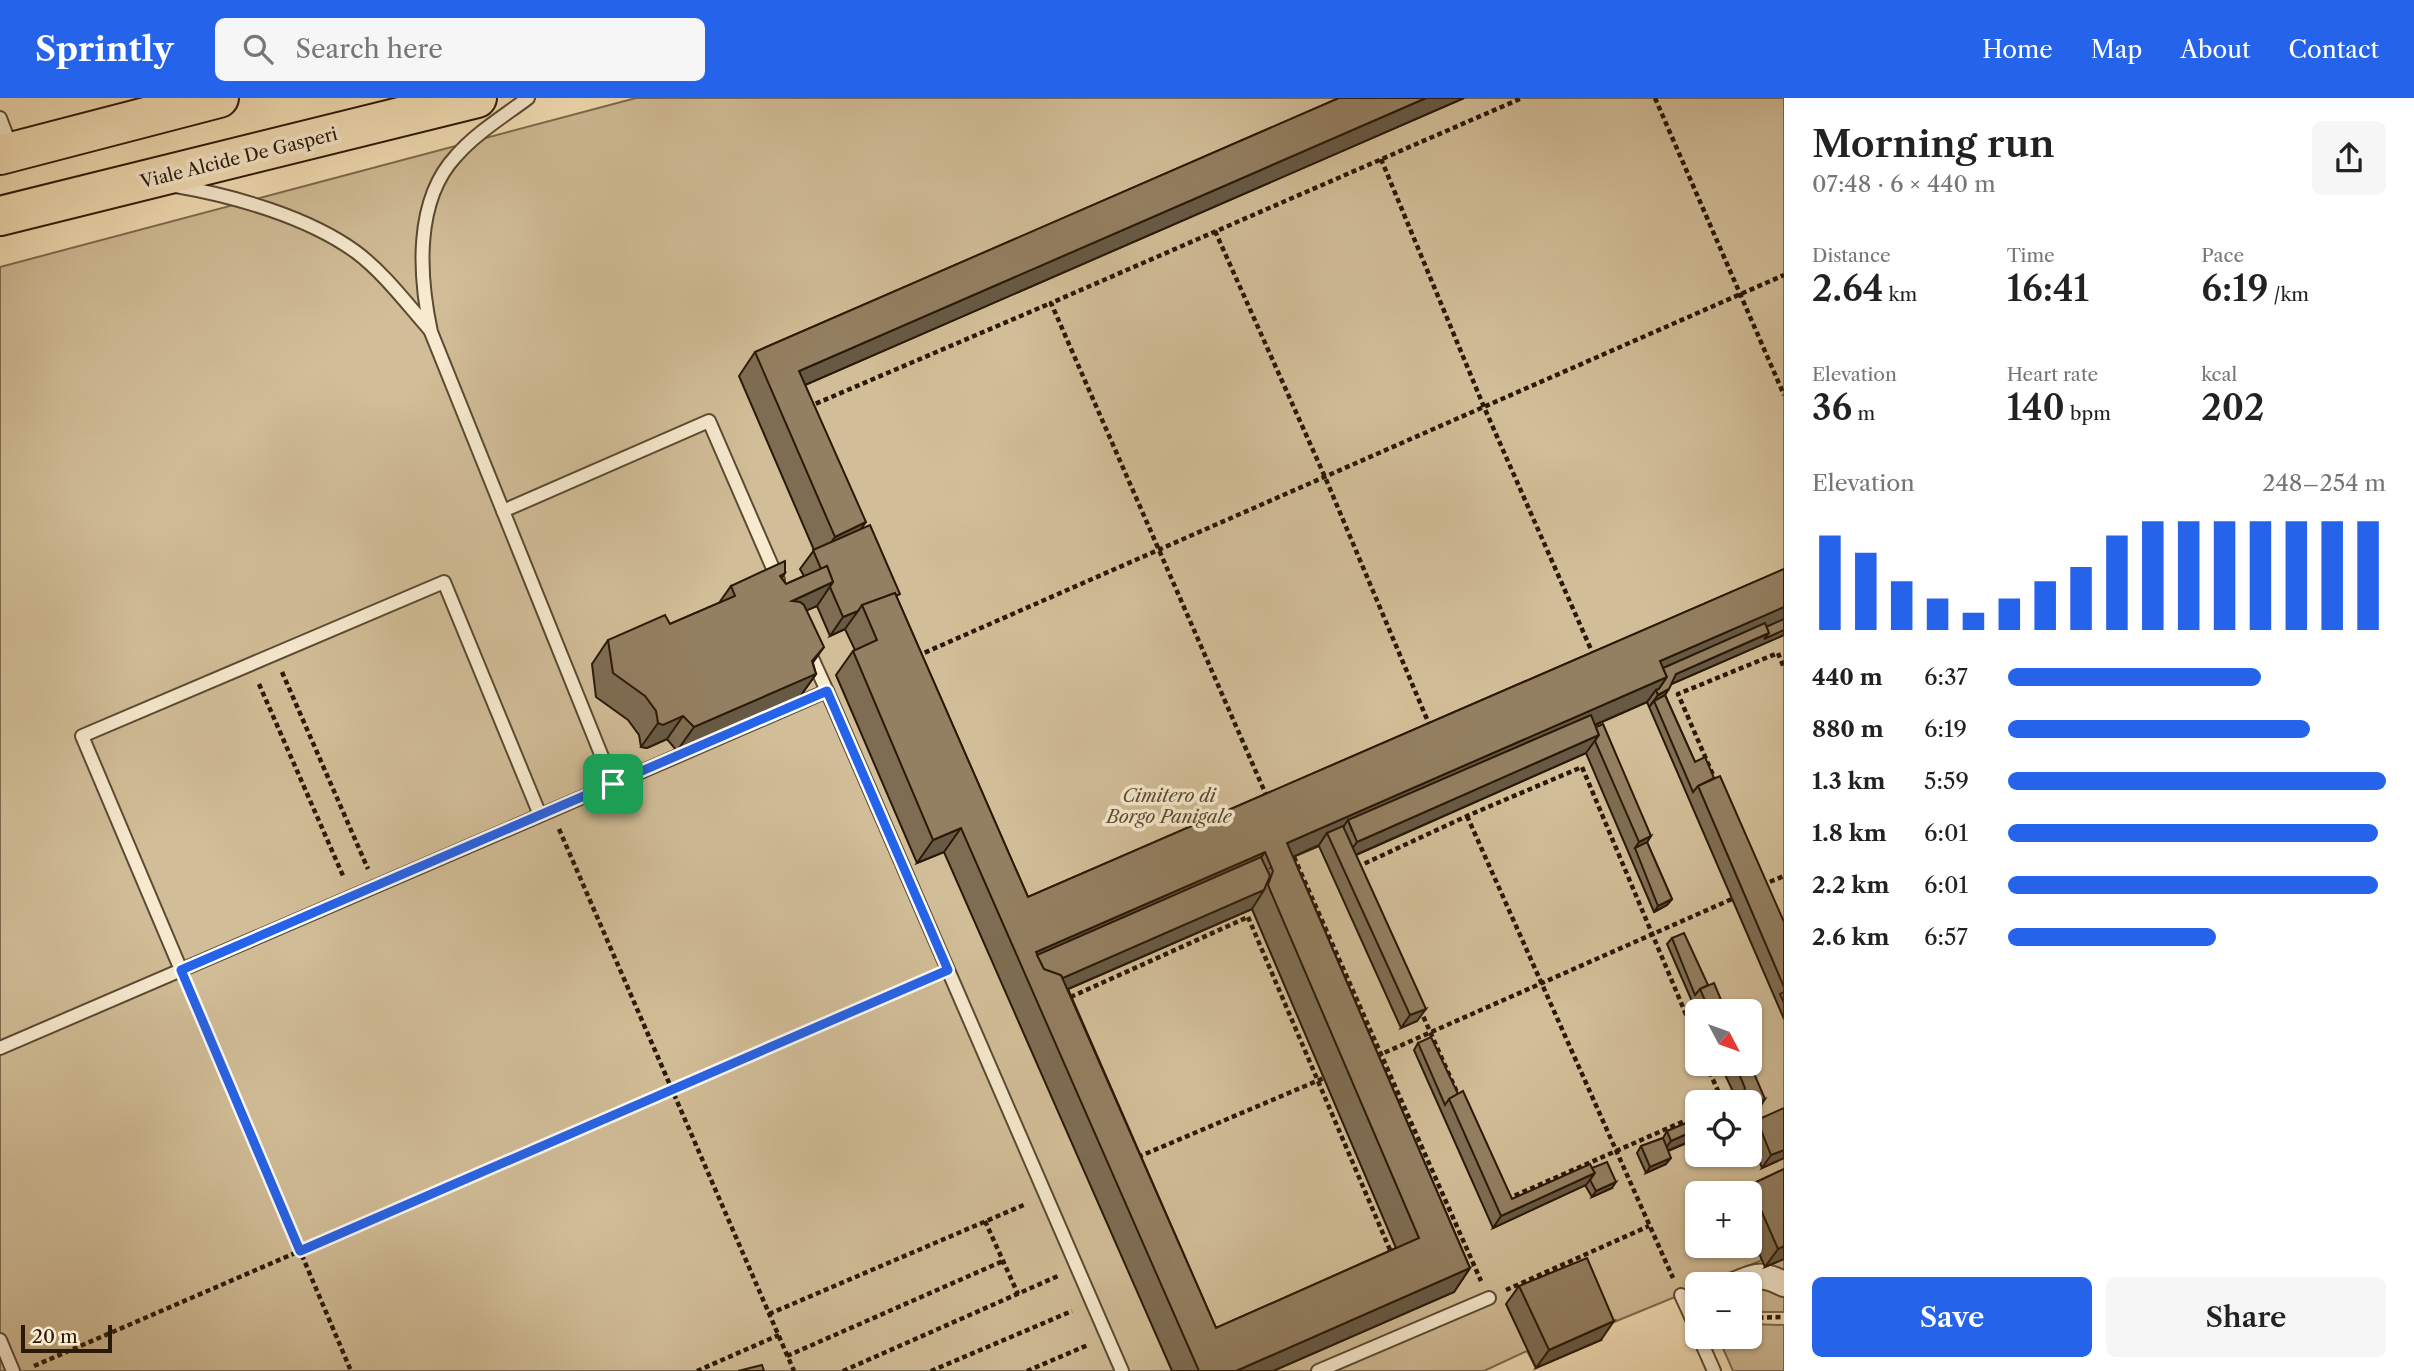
<!DOCTYPE html>
<meta charset="utf-8">
<style>
:root{--surface:#fff;--page:#f6f6f6;--text:#222;--muted:#767676;--accent:#2563eb}
body{margin:0;font-family:"Libre Caslon Text",serif;background:var(--page);color:var(--text);height:100vh;display:flex;flex-direction:column;font-size:26px;white-space:nowrap}
*{box-sizing:border-box;margin:0}
p{font-size:23px;color:var(--muted)}
.icon{flex:none;width:38px;height:38px;fill:none;stroke:currentColor;stroke-width:2;stroke-linecap:round;stroke-linejoin:round}
.map{position:relative;flex:1;overflow:hidden}
.side{display:flex;flex-direction:column;background:var(--surface);width:630px}
.side>*{flex:none}
.needle{width:46px;rotate:131deg}
.tools{position:absolute;left:1685px;top:901px;display:grid;gap:14px}
.tools a{display:grid;place-items:center;width:77px;height:77px;border-radius:10px;background:var(--surface);box-shadow:0 2px 5px #0004;font-size:35px}
.scale{position:absolute;left:21px;bottom:18px;width:91px;box-sizing:border-box;padding-left:7px;border:4px solid #2a1907;border-top:0;font-size:19px;line-height:24px;white-space:nowrap;color:#2a1907;-webkit-text-stroke:5px #f7eacf;paint-order:stroke}
.pin{position:absolute;display:grid;place-items:center;width:60px;height:60px;color:#fff;margin:-30px;border-radius:14px;box-shadow:0 4px 10px #0006}
.round{display:grid;place-items:center;flex:none;width:74px;height:74px;border-radius:10px;background:var(--page)}
.headline{display:flex;align-items:center;justify-content:space-between;height:119px;padding:0 28px}
h1{font-size:38px;font-weight:600;line-height:52px}
.metrics{display:grid;grid-template-columns:repeat(3,1fr);gap:10px;height:119px;padding:7px 28px}
.metrics div{display:grid;align-content:center}
.metrics b{font-size:35px;font-weight:600}
.metrics small{font-size:19px;font-weight:400}
.metrics p{font-size:19px}
.chart{height:196px;padding:14px 28px}
.chart p{display:flex;justify-content:space-between}
.chart svg{width:100%;height:126px;margin-top:7px;stroke:var(--accent);stroke-width:6}
.cta{display:flex;gap:14px;margin-top:auto;padding:14px 28px}
.cta a{flex:1;height:80px;border-radius:10px;background:var(--accent);color:#fff;font-size:28px;font-weight:600;line-height:80px;text-align:center}
.cta a+a{background:var(--page);color:var(--text)}
ul{padding:0 28px;list-style:none;font-size:23px}
li{display:grid;grid-template-columns:112px 84px 1fr;align-items:center;height:52px}
li i{height:18px;border-radius:9px;background:var(--accent)}
header{display:flex;align-items:center;gap:42px;box-sizing:border-box;height:98px;padding:0 35px;background:var(--accent);color:#fff}
header strong{font-size:33px}
nav{display:flex;gap:38px;margin-inline-start:auto;font-size:24px}
.search{width:490px;height:63px;background:var(--page);display:flex;align-items:center;gap:18px;box-sizing:border-box;padding:0 24px;border-radius:10px;color:var(--muted);font-size:26px}
main{display:flex;flex:1;min-height:0}
.map>svg:first-child{display:block}
.green{fill:#d1bd97;stroke:#7e6b4f;stroke-width:2;fill-rule:evenodd}
.lines{fill:none;stroke-linecap:round;stroke-linejoin:round}
.lane-casing{stroke:#5c4a32;stroke-width:16}
.street-casing{stroke:#5c4a32;stroke-width:28}
.primary-casing{stroke:#2a1907;stroke-width:42}
.path{stroke:#2a1907;stroke-width:4.5;stroke-dasharray:5 3.5;stroke-linecap:butt}
.lane{stroke:#f7eacf;stroke-width:12}
.street{stroke:#f7eacf;stroke-width:24}
.primary{stroke:#f3deb5;stroke-width:38}
.wall{fill:#7e6d53;stroke:#2a1907;stroke-width:2;fill-rule:evenodd}
.shaded-wall{fill:#675944;stroke:#2a1907;stroke-width:2}
.building{fill:#937f61;stroke:#2a1907;stroke-width:2;fill-rule:evenodd}
.route-casing{stroke:#fff;stroke-width:14}
.route{stroke:#2563eb;stroke-width:9}
.labels{text-anchor:middle;stroke-width:7;stroke-linejoin:round;paint-order:stroke}
.street-label{font-size:18px;fill:#2a1907;stroke:#f7eacf}
.park-label{font-size:18px;font-style:italic;fill:#5c4a32;stroke:#f7eacf}
</style>
<header>
<strong>Sprintly</strong>
<div class="search"><svg class="icon" aria-label="search" viewBox="0 0 24 24"><circle cx="10" cy="10" r="6"/><path d="M15 15l6 6"/></svg>Search here</div>
<nav><a>Home</a><a>Map</a><a>About</a><a>Contact</a></nav>
</header>
<main>
<div class="map">
<svg width="1784" height="1273" viewBox="0 0 1784 1273">
<rect width="100%" height="100%" fill="#f3deb5"/>
<filter id="stains"><feTurbulence type="fractalNoise" baseFrequency=".00286" numOctaves="4"/><feColorMatrix values="0 0 0 0 .2 0 0 0 0 .09 0 0 0 0 .02 0 0 0 .5 -.17"/></filter>
<radialGradient id="worn" r=".72"><stop offset=".6" stop-color="#630" stop-opacity="0"/><stop offset="1" stop-color="#630" stop-opacity=".3"/></radialGradient>
<!-- green -->
<g class="green">
<path d="M636,0H1784V1176L1772,1171L1762,1162L1705,1186H1698L1697,1190L1597,1231L1536,1270L1527,1253L1484,1273H0V169C212,114 424,55 636,0ZM1698,914H1750V966H1698ZM1698,1004H1750V1057H1698ZM1698,1096H1750V1148H1698Z"/>
<path d="M1768,1188L1784,1198V1214H1750V1195Z"/>
<path d="M1750,1226L1784,1227V1273H1733L1718,1239H1750Z"/>
</g>
<g class="lines">
<!-- lane casing -->
<g class="lane-casing">
<g id="lane">
<path d="M528,0C504,18 476,35 456,58C414,103 419,178 431,234L613,686L827,593L807,549"/>
<path d="M0,20L11,49"/>
<path d="M176,88C234,98 308,119 356,154C384,175 407,206 430,232"/>
<path d="M503,413L709,323L778,482"/>
<path d="M827,593L1122,1273"/>
<path d="M181,872L82,638L444,484L540,717"/>
<path d="M0,950L613,686"/>
<path d="M1681,1197L1698,1234"/>
<path d="M1699,1239L1714,1273"/>
<path d="M0,1242L13,1273"/>
<path d="M1318,1273L1489,1200"/>
</g>
</g>
<!-- street casing -->
<g class="street-casing">
<path id="street" d="M1736,1186C1759,1177 1762,1175 1784,1186"/>
</g>
<!-- primary casing -->
<g class="primary-casing">
<g id="primary">
<path d="M0,57L219,0"/>
<path d="M0,118L477,0"/>
</g>
</g>
<!-- path -->
<g class="path">
<path d="M1655,0L1784,297"/>
<path d="M1381,61L1484,309L1593,556"/>
<path d="M1215,133L1325,379L1429,626"/>
<path d="M808,309L1051,205"/>
<path d="M917,558L1784,177"/>
<path d="M282,574L368,771"/>
<path d="M259,586L344,780"/>
<path d="M1716,684L1678,596L1778,555L1784,570"/>
<path d="M1267,699L1051,205L1522,0"/>
<path d="M1467,718L1673,1180"/>
<path d="M559,731L794,1273"/>
<path d="M1294,759L1481,1183"/>
<path d="M1357,769L1467,718L1582,669L1698,945"/>
<path d="M1762,787L1784,778"/>
<path d="M1248,819L1393,1159L1202,1246L1053,907Z"/>
<path d="M189,891L351,1273"/>
<path d="M1420,911L1459,999"/>
<path d="M1377,958L1732,801"/>
<path d="M1706,966L1723,1004"/>
<path d="M1138,1059L1324,980"/>
<path d="M1507,1101L1698,1017"/>
<path d="M985,1123L1018,1196"/>
<path d="M1506,1192L1649,1128"/>
<path d="M769,1216L1026,1106"/>
<path d="M1750,1220L1784,1219"/>
<path d="M787,1258L1003,1163"/>
<path d="M34,1268L928,881"/>
<path d="M697,1273L779,1237"/>
<path d="M843,1273L1058,1178"/>
<path d="M931,1273L1072,1213"/>
<path d="M1027,1273L1088,1247"/>
</g>
<!-- lane -->
<use href="#lane" class="lane"/>
<!-- street -->
<use href="#street" class="street"/>
<!-- primary -->
<use href="#primary" class="primary"/>
</g>
<!-- wall -->
<g class="wall">
<path d="M1339,0H1464L805,287L861,431L897,500L1028,799L1784,471V537L1671,586L1665,597L1695,664L1714,680L1784,824V921L1647,604L1595,627L1672,801L1667,807L1654,814L1586,655L1356,757L1417,923L1401,930L1319,748L1293,759L1470,1170L1454,1194L1273,1273H1172L944,754L917,765L836,577L853,553L855,552L845,531L830,538L817,508L806,512L813,565L816,576L799,600L677,653L667,641L647,650L641,649L639,637L628,622L596,599L592,566L608,542L670,526L719,505L731,488L785,475L782,480L786,486L804,478L800,471L814,452L739,278L755,254ZM1252,811L1396,1150L1216,1230L1068,891Z"/>
<path d="M1672,840L1708,887L1726,914H1698V917L1667,846Z"/>
<path d="M1418,945L1458,996L1512,1101L1592,1070L1612,1090L1592,1099L1585,1087L1493,1130L1414,952Z"/>
<path d="M1720,966H1750L1757,1014L1750,1017V1004H1736L1737,1002Z"/>
<path d="M1698,1020V1040L1668,1053L1666,1066L1646,1075L1637,1055L1641,1048L1663,1040L1667,1033Z"/>
<path d="M1757,1022L1784,1060L1762,1070L1750,1040V1032Z"/>
<path d="M1784,1071V1161L1765,1169L1750,1135V1096H1744L1750,1087Z"/>
<path d="M1519,1188L1601,1242L1536,1270L1506,1206Z"/>
</g>
<!-- shaded-wall -->
<g class="shaded-wall">
<path d="M1426,0H1464L782,297L799,273Z"/>
<path d="M866,424L849,448L818,463L835,439Z"/>
<path d="M833,484L817,508L776,526L792,503Z"/>
<path d="M1784,509V522L1655,582L1660,563Z"/>
<path d="M858,513L845,531L830,538L843,519Z"/>
<path d="M1784,532V537L1667,588L1676,576L1769,535Z"/>
<path d="M824,549L807,573L816,576L799,600L677,653L694,629L812,563Z"/>
<path d="M1667,579L1657,594L1656,592L1647,604L1352,733L1348,722L1335,741L1327,735L1319,747L1271,769L1287,745Z"/>
<path d="M1669,591L1661,603H1654L1649,609L1658,597Z"/>
<path d="M683,618L667,641L647,650L641,649L658,625Z"/>
<path d="M1599,637L1586,655L1344,762L1357,744Z"/>
<path d="M961,730L944,754L917,765L933,742Z"/>
<path d="M1651,738L1643,751L1635,750L1639,744Z"/>
<path d="M1265,754L1249,778L1037,870L1036,854Z"/>
<path d="M1264,792L1252,811L1045,901L1041,877Z"/>
<path d="M1672,801L1667,807L1654,814L1658,808Z"/>
<path d="M1426,911L1417,923L1401,930L1410,917Z"/>
<path d="M1765,1001L1757,1014L1750,1017V1008Z"/>
<path d="M1698,1031V1040L1662,1055L1671,1043Z"/>
<path d="M1784,1052V1060L1762,1070L1771,1057Z"/>
<path d="M1671,1060L1666,1066L1646,1075L1650,1069Z"/>
<path d="M1595,1075L1586,1087L1493,1130L1501,1118Z"/>
<path d="M1616,1084L1612,1090L1592,1099L1596,1093Z"/>
<path d="M1784,1148V1161L1765,1169L1778,1151Z"/>
<path d="M1470,1170L1454,1194L1273,1273H1236Z"/>
<path d="M1614,1223L1601,1242L1536,1270L1549,1252Z"/>
</g>
<!-- building -->
<g class="building">
<path d="M1339,0H1426L799,273L866,424L835,439L755,254Z"/>
<path d="M870,427L900,496L896,498L895,495L862,507L858,513L843,519L830,489L833,484L827,468L821,471L813,452Z"/>
<path d="M785,463V475L780,478L786,486L827,468L833,484L792,503L800,504L804,507L824,549L812,563L816,576L694,629L683,618L663,627L658,625L656,613L645,598L613,575L608,542L665,517L670,526L735,498L731,488Z"/>
<path d="M1784,471V509L1660,563L1667,579L1287,745L1470,1170L1236,1273H1199L961,730L933,742L853,553L877,542L862,507L895,495L1028,799ZM1265,754L1273,773L1268,787L1419,1140L1216,1230L1061,877L1044,871L1036,854Z"/>
<path d="M1784,521V532L1764,541L1769,535L1766,529Z"/>
<path d="M1765,525L1769,535L1676,576L1669,591L1658,597L1656,592L1659,591L1667,579L1663,570Z"/>
<path d="M1665,597L1695,664L1705,659L1714,680L1698,688L1693,694L1654,603Z"/>
<path d="M1591,617L1599,637L1357,744L1348,722Z"/>
<path d="M1603,626L1651,738L1639,744L1595,643L1599,637L1596,629Z"/>
<path d="M1720,678L1784,824V889L1698,688Z"/>
<path d="M1343,728L1426,911L1410,917L1327,735Z"/>
<path d="M1647,744L1672,801L1658,808L1635,750Z"/>
<path d="M1261,759L1270,778L1264,792L1063,880L1061,877L1044,871L1037,857Z"/>
<path d="M1684,835L1708,887L1700,891L1695,897L1672,840Z"/>
<path d="M1714,885L1726,914H1710L1700,891Z"/>
<path d="M1784,894V905L1780,896Z"/>
<path d="M1431,939L1458,996L1449,1001L1445,1007L1418,945Z"/>
<path d="M1735,966H1750L1765,1001L1750,1008V1004H1734L1741,1002L1745,990Z"/>
<path d="M1463,993L1512,1101L1590,1066L1595,1075L1501,1118L1449,1001Z"/>
<path d="M1784,1010V1052L1771,1057L1757,1022Z"/>
<path d="M1698,1020V1031L1671,1043L1667,1033Z"/>
<path d="M1663,1040L1671,1060L1650,1069L1641,1048Z"/>
<path d="M1607,1064L1616,1084L1596,1093L1590,1082L1595,1075L1592,1070Z"/>
<path d="M1784,1071V1148L1778,1151L1750,1087Z"/>
<path d="M1587,1160L1614,1223L1549,1252L1519,1188Z"/>
<path d="M762,1267L764,1273H738Z"/>
</g>
<g class="lines">
<!-- route casing -->
<g class="route-casing">
<path id="route" d="M827,593L948,872L300,1153L181,872Z"/>
</g>
<!-- route -->
<use href="#route" class="route"/>
</g>
<g class="labels">
<!-- street labels -->
<g class="street-label">
<text transform="translate(239 60) rotate(-14)" y="6">Viale Alcide De Gasperi</text>
</g>
<!-- park labels -->
<g class="park-label">
<text x="1169" y="704">Cimitero di<tspan x="1169" dy="21">Borgo Panigale</tspan></text>
</g>
</g>
<rect width="100%" height="100%" filter="url(#stains)"/>
<rect width="100%" height="100%" fill="url(#worn)"/>
</svg>
<div class="tools">
<a><svg class="needle" viewBox="-14 -14 28 28"><path d="M0-13l5 13h-10z" fill="#e53935"/><path d="M0 13l5-13h-10z" fill="#767676"/></svg></a>
<a><svg class="icon" aria-label="locate" viewBox="0 0 24 24"><circle cx="12" cy="12" r="6"/><path d="M12 2v4M12 18v4M2 12h4M18 12h4"/></svg></a>
<a>+</a>
<a>−</a>
</div>
<div class="scale">20 m</div>
<div class="pin" style="left:613px;top:686px;background:#1e9e55"><svg class="icon" aria-label="arrive" viewBox="0 0 24 24"><path d="M6 21V4h12l-3 4 3 4H6"/></svg></div>
</div>
<section class="side">
<div class="headline"><div><h1>Morning run</h1><p>07:48 · 6 × 440 m</p></div><a class="round"><svg class="icon" aria-label="share" viewBox="0 0 24 24"><path d="M12 15V3M7 8l5-5 5 5M5 13v7h14v-7"/></svg></a></div>
<div class="metrics">
<div><p>Distance</p><b>2.64<small> km</small></b></div>
<div><p>Time</p><b>16:41</b></div>
<div><p>Pace</p><b>6:19<small> /km</small></b></div>
</div>
<div class="metrics">
<div><p>Elevation</p><b>36<small> m</small></b></div>
<div><p>Heart rate</p><b>140<small> bpm</small></b></div>
<div><p>kcal</p><b>202</b></div>
</div>
<div class="chart"><p><span>Elevation</span>248–254 m</p>
<svg viewBox="0 0 160 44" preserveAspectRatio="none"><path d="M5 44V11M15 44V17M25 44V27M35 44V33M45 44V38M55 44V33M65 44V27M75 44V22M85 44V11M95 44V6M105 44V6M115 44V6M125 44V6M135 44V6M145 44V6M155 44V6"/></svg>
</div>
<ul>
<li><b>440 m</b>6:37<i style="width:67%"></i></li>
<li><b>880 m</b>6:19<i style="width:80%"></i></li>
<li><b>1.3 km</b>5:59<i style="width:100%"></i></li>
<li><b>1.8 km</b>6:01<i style="width:98%"></i></li>
<li><b>2.2 km</b>6:01<i style="width:98%"></i></li>
<li><b>2.6 km</b>6:57<i style="width:55%"></i></li>
</ul>
<div class="cta"><a>Save</a><a>Share</a></div>
</section>
</main>
